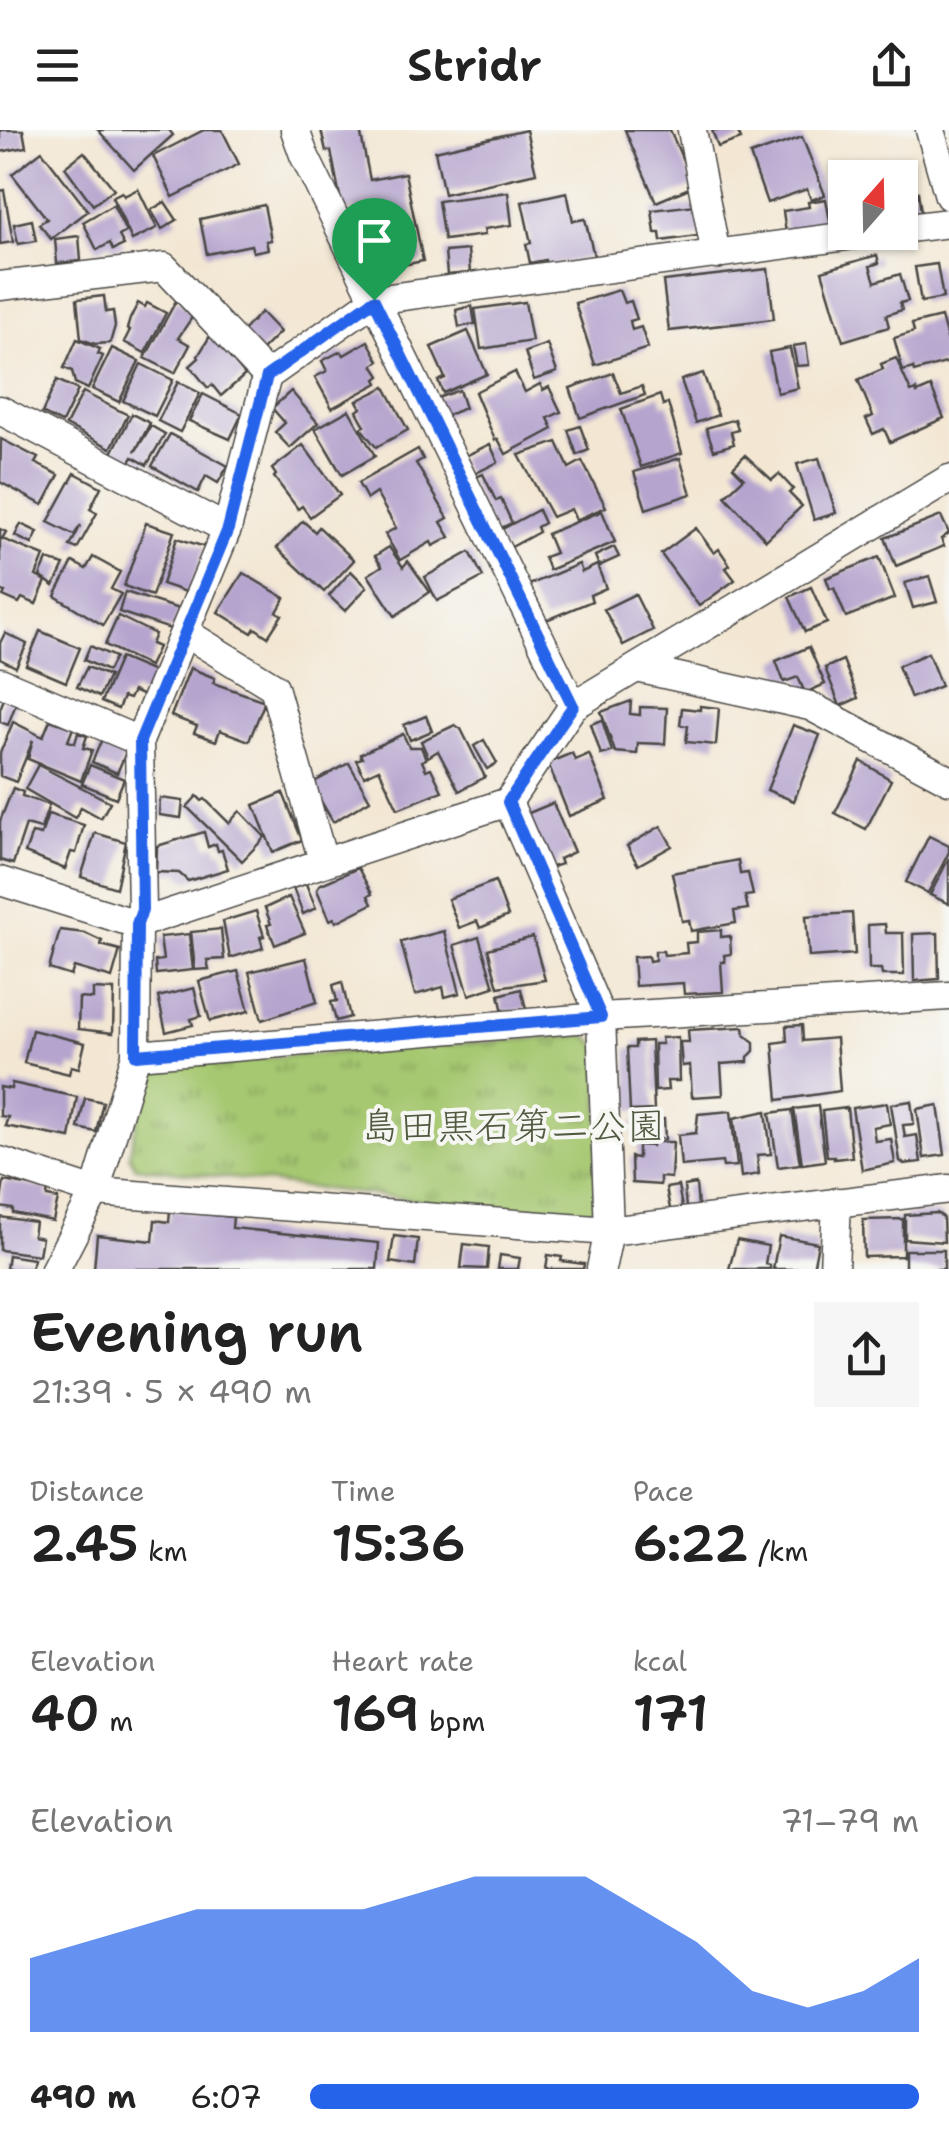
<!DOCTYPE html>
<meta charset="utf-8">
<style>
:root{--surface:#fff;--page:#f6f6f6;--text:#222;--muted:#767676;--accent:#2563eb}
body{margin:0;font-family:"Shantell Sans","Klee One",sans-serif;background:var(--page);color:var(--text);height:100vh;display:flex;flex-direction:column;font-size:38px;white-space:nowrap}
*{box-sizing:border-box;margin:0}
p{font-size:32px;color:var(--muted)}
.icon{flex:none;width:55px;height:55px;fill:none;stroke:currentColor;stroke-width:2;stroke-linecap:round;stroke-linejoin:round}
.map{position:relative;height:1139px;overflow:hidden}
.drawer{display:flex;flex-direction:column;background:var(--surface);flex:1}
.drawer>*{flex:none}
.needle{width:65px;rotate:20deg}
.fabs{position:absolute;left:828px;top:30px;display:grid;gap:20px}
.fabs a{display:grid;place-items:center;width:90px;height:90px;border-radius:0px;background:var(--surface);box-shadow:0 2px 8px #0004;font-size:50px}
.pin{position:absolute;display:grid;place-items:center;width:85px;height:85px;color:#fff;margin:-102px -42px;border-radius:50% 50% 50% 0;rotate:-45deg;box-shadow:0 0 10px #0007}
.pin .icon{rotate:45deg}
.round{display:grid;place-items:center;flex:none;width:105px;height:105px;border-radius:0px;background:var(--page)}
.overview{display:flex;align-items:center;justify-content:space-between;height:170px;padding:0 30px}
h1{font-size:55px;font-weight:600;line-height:75px}
.metrics{display:grid;grid-template-columns:repeat(3,1fr);gap:15px;height:170px;padding:10px 30px}
.metrics div{display:grid;align-content:center}
.metrics b{font-size:50px;font-weight:600}
.metrics small{font-size:28px;font-weight:400}
.metrics p{font-size:28px}
.chart{height:280px;padding:20px 30px}
.chart p{display:flex;justify-content:space-between}
.chart svg{width:100%;height:180px;margin-top:10px;fill:var(--accent);opacity:.7}
ul{padding:0 30px;list-style:none;font-size:32px}
li{display:grid;grid-template-columns:160px 120px 1fr;align-items:center;height:75px}
li i{height:25px;border-radius:12px;background:var(--accent)}
header{display:flex;justify-content:space-between;align-items:center;height:130px;padding:0 30px;background:var(--surface);font-size:45px;font-weight:600}
.map>svg:first-child{display:block}
.grass{fill:url(#grass-tufts);stroke:#687a4e;stroke-width:2.5}
.building{fill:#b5a4ce}
.lines{fill:none;stroke-linecap:round;stroke-linejoin:round}
.minor-casing{stroke:#494744;stroke-width:31}
.minor{stroke:#fff;stroke-width:28}
.route-casing{stroke:#fff;stroke-width:20}
.route{stroke:#2563eb;stroke-width:12}
.labels{text-anchor:middle;stroke-width:8;stroke-linejoin:round;paint-order:stroke}
.park-label{font-size:38px;fill:#505a40;stroke:#f6f6f2}
</style>
<header><svg class="icon" aria-label="menu" viewBox="0 0 24 24"><path d="M4 6h16M4 12h16M4 18h16"/></svg>Stridr<svg class="icon" aria-label="share" viewBox="0 0 24 24"><path d="M12 15V3M7 8l5-5 5 5M5 13v7h14v-7"/></svg></header>
<div class="map">
<svg width="949" height="1139" viewBox="0 0 949 1139">
<defs>
<pattern id="grass-tufts" width="24" height="20" patternUnits="userSpaceOnUse" patternTransform="scale(2.5)"><rect width="24" height="20" fill="#a6c871"/><path d="M3 7l-1-3M5 7V3M7 7l1-3M15 17l-1-3M17 17v-4M19 17l1-3" fill="none" stroke="#87a35d"/></pattern>
</defs>
<rect width="100%" height="100%" fill="#f6f6f2"/>
<filter id="ink" filterUnits="userSpaceOnUse"><feTurbulence type="fractalNoise" baseFrequency=".01" numOctaves="2"/><feDisplacementMap in="SourceGraphic" scale="20" xChannelSelector="R" yChannelSelector="G"/><feConvolveMatrix kernelMatrix="1 2 1 2 8 2 1 2 1" color-interpolation-filters="sRGB"/></filter>
<filter id="wash" filterUnits="userSpaceOnUse"><feTurbulence type="fractalNoise" baseFrequency=".0048" numOctaves="4" result="noise"/><feDisplacementMap in="SourceGraphic" scale="40" xChannelSelector="R" yChannelSelector="G"/><feGaussianBlur stdDeviation="2.25" result="paint"/><feColorMatrix in="noise" values="0 0 0 0 0 0 0 0 0 0 0 0 0 0 0 0 0 1.4 0 .05"/><feComposite in="paint" operator="in"/></filter>
<g filter="url(#wash)">
<rect width="100%" height="100%" fill="#f3e7d3"/>
<!-- grass -->
<path class="grass" d="M586,905L599,916L600,1082L594,1091L136,1037L129,1025L149,941L158,935Z"/>
<g id="blocks">
<!-- building -->
<g class="building">
<path d="M0,0H23L26,17L0,22Z"/>
<path d="M98,0H169L173,5L134,40Z"/>
<path d="M204,0H222L239,34L173,67L153,26Z"/>
<path d="M321,0H360L370,50L405,43L423,131L368,142L355,79L343,82L331,21H326Z"/>
<path d="M526,0L536,43L444,64L435,21Z"/>
<path d="M625,0H670L694,56L656,72Z"/>
<path d="M712,0H737L741,9L718,17Z"/>
<path d="M802,7L825,65L811,70L807,59L767,73L750,25Z"/>
<path d="M42,21L88,81L51,109L39,94L47,89L12,44Z"/>
<path d="M84,22L114,59L93,75L65,37Z"/>
<path d="M138,59L157,98L132,110L112,67L122,62L124,66Z"/>
<path d="M4,60L13,112L0,114V61Z"/>
<path d="M508,62L512,95L484,99L485,105L444,110L438,71Z"/>
<path d="M567,62L573,91L585,89L594,126L546,137L545,130L530,133L526,114L531,113L522,72Z"/>
<path d="M918,62L921,82L900,85V64Z"/>
<path d="M826,69L831,97L786,103L783,81L809,77L808,72Z"/>
<path d="M845,69V93L833,94L831,71Z"/>
<path d="M165,72L177,90L162,99L151,80Z"/>
<path d="M113,75L126,102L119,106L124,115L113,120L110,113L97,120L83,92Z"/>
<path d="M264,75L271,110L266,111L268,119L253,122L251,115L207,124L200,89Z"/>
<path d="M695,75L704,105L661,111L660,103H655L652,80Z"/>
<path d="M32,90L36,111L18,114L14,94Z"/>
<path d="M79,106L81,131L57,133L55,109Z"/>
<path d="M468,120L470,143L447,145L445,122Z"/>
<path d="M877,125L879,133L870,136L875,152L900,144L908,171L900,173L902,180L886,185L889,197L843,211L822,141Z"/>
<path d="M937,134L943,168L921,172L915,137Z"/>
<path d="M768,139L774,189L669,201L663,151Z"/>
<path d="M619,160L624,173L631,171L637,189L630,191L632,200L641,197L648,218L595,235L575,173Z"/>
<path d="M104,166L106,182L113,181L115,196L110,213L95,214L81,209L77,169Z"/>
<path d="M177,169L195,183L178,208L190,215L175,243L145,228Z"/>
<path d="M525,172L532,211L481,219L475,179Z"/>
<path d="M138,173L145,177L147,173L166,183L145,223L124,212L130,200L127,199L130,189Z"/>
<path d="M472,176L475,194L459,197L456,180Z"/>
<path d="M261,182L280,202L259,223L240,204Z"/>
<path d="M941,187L949,216V232L914,242L913,238L903,241L894,208L914,202L912,194Z"/>
<path d="M468,201L487,244L443,263L438,251L445,248L431,217Z"/>
<path d="M210,206L222,213L220,215L245,245L221,266L212,255L208,258L190,236L199,228L198,226Z"/>
<path d="M77,209L100,219L98,224L103,226L88,259L75,253L72,241L64,238Z"/>
<path d="M368,211L379,231L373,235L380,246L376,249L378,253L332,278L315,247L327,241L322,231L341,221L344,225Z"/>
<path d="M547,214L557,242L534,250L525,222Z"/>
<path d="M806,214L809,235L797,236L793,216Z"/>
<path d="M112,218L139,231L119,272L92,259Z"/>
<path d="M790,218L798,258L777,263L769,222Z"/>
<path d="M896,228L911,262L916,260L917,263L931,257L944,288L890,312L884,299L873,304L866,289L873,286L858,250L883,239L881,234Z"/>
<path d="M141,234L173,250L155,286L123,271Z"/>
<path d="M515,242L525,262L540,254L543,260L549,257L561,282L548,288L553,299L506,324L498,309L495,310L475,262Z"/>
<path d="M613,243L621,263L642,256L645,265L580,288L570,258Z"/>
<path d="M703,243L718,285L696,293L681,250Z"/>
<path d="M57,250L78,260L62,293L42,283Z"/>
<path d="M178,252L200,263L180,302L158,291Z"/>
<path d="M385,257L408,300L376,317L361,298L365,296L357,281L361,278L357,271Z"/>
<path d="M459,260L465,278L440,288L432,270Z"/>
<path d="M291,261L318,293L290,318L275,302L285,293L272,278Z"/>
<path d="M83,262L128,285L111,318L66,295Z"/>
<path d="M203,264L242,284L230,309L189,291Z"/>
<path d="M660,265L663,275L668,273L682,323L641,337L621,279Z"/>
<path d="M349,280L375,326L342,345L315,299Z"/>
<path d="M132,284L150,293L135,322L151,296L165,304L147,335L133,327L129,334L111,325Z"/>
<path d="M735,289L738,300L731,302L734,314L714,320L706,298Z"/>
<path d="M580,296L589,320L577,325L568,300Z"/>
<path d="M170,304L228,336L218,353L206,346L198,362L152,336Z"/>
<path d="M1,309L38,328L35,333L59,345L43,375L0,352Z"/>
<path d="M557,312L569,338L582,331L606,377L576,390L571,379L552,387L519,325Z"/>
<path d="M490,314L498,332L468,347L459,329Z"/>
<path d="M303,315L340,365L310,387L302,376L298,379L274,347L276,345L272,339Z"/>
<path d="M418,319L423,329L416,333L448,388L441,392L450,407L433,416L431,412L400,430L385,404L396,398L376,363L367,369L358,353Z"/>
<path d="M745,325L772,350L779,344L793,359L789,363L802,376L766,410L725,366L744,348L733,337Z"/>
<path d="M680,328L691,364L646,379L634,342Z"/>
<path d="M819,328L836,383L814,390L797,334Z"/>
<path d="M75,343L101,357L90,379L97,383L77,419L70,416L81,395L74,405L48,392Z"/>
<path d="M483,344L496,371L501,369L512,393L493,402L469,350Z"/>
<path d="M538,380L544,393L537,397L539,402L504,421L495,403Z"/>
<path d="M602,381L615,412L549,440L544,427L555,423L547,404Z"/>
<path d="M941,386L949,403L941,409L944,416L896,436L885,408Z"/>
<path d="M303,391L315,402L319,397L354,430L324,462L277,418Z"/>
<path d="M146,393L174,402L152,466L124,456Z"/>
<path d="M21,394L38,402L32,414L15,406Z"/>
<path d="M696,398L714,423L719,419L730,435L726,438L735,450L699,476L661,424Z"/>
<path d="M0,399L6,402L2,409L44,426L36,446L46,451L36,474L22,468L19,473L3,466L5,462L0,460Z"/>
<path d="M177,408L205,417L189,463L162,454Z"/>
<path d="M389,417L403,437L408,431L430,462L395,486L368,445L382,436L375,426Z"/>
<path d="M614,417L619,427L599,436L595,426Z"/>
<path d="M470,422L483,447L437,471L425,447Z"/>
<path d="M93,427L120,442L111,459L121,464L103,495L55,466L73,432L86,439Z"/>
<path d="M879,427L895,468L846,487L834,458L830,459L826,448Z"/>
<path d="M47,430L64,435L54,456L40,446Z"/>
<path d="M579,434L582,442L597,435L606,458L590,465L592,471L544,491L524,457Z"/>
<path d="M351,441L367,457L345,481L329,466Z"/>
<path d="M243,443L285,468L277,482L282,485L268,507L255,498L252,503L218,482Z"/>
<path d="M929,446L937,472L913,478L905,453Z"/>
<path d="M811,457L827,493L805,502L789,467Z"/>
<path d="M125,462L179,479L173,500L119,482Z"/>
<path d="M635,464L653,500L623,515L604,479Z"/>
<path d="M118,486L155,504L151,514L158,517L149,536L105,515Z"/>
<path d="M40,501L80,518L66,552L26,535Z"/>
<path d="M5,503L27,514L16,537L0,529V513Z"/>
<path d="M90,516L115,527L108,541L84,530Z"/>
<path d="M809,517L825,554L805,563L798,547L784,552L776,531Z"/>
<path d="M928,523L941,556L911,568L898,536Z"/>
<path d="M120,528L156,543L146,567L133,561L129,569L123,567L118,579L101,572Z"/>
<path d="M843,530L858,568L840,576L825,538Z"/>
<path d="M87,537L109,546L99,567L77,557Z"/>
<path d="M190,538L215,548L213,553L265,571L249,611L220,600L216,611L194,603L197,596L171,586Z"/>
<path d="M5,566L17,571L8,595L0,592V579Z"/>
<path d="M631,571L630,584L640,585V577L667,578L665,614L638,613L637,624L615,622L601,582Z"/>
<path d="M700,576L719,578L716,615L686,612L688,596L680,595L682,578L700,580Z"/>
<path d="M426,586L432,601L410,610L404,595Z"/>
<path d="M50,590L73,598L68,611L75,613L78,603L87,606L83,618L92,620L81,651L28,629L33,610L16,652L0,646V623L13,592L43,607Z"/>
<path d="M602,590L612,622L601,625L591,594Z"/>
<path d="M455,595L461,599L485,647L459,661L438,621L428,627L421,611Z"/>
<path d="M793,595L820,605L794,671L767,660Z"/>
<path d="M403,604L409,617H421L426,629L422,631L426,640L431,638L442,661L398,679L379,639L364,646L356,630L362,628L360,624Z"/>
<path d="M102,609L127,620L117,643L92,632Z"/>
<path d="M484,610L497,633L487,639L474,616Z"/>
<path d="M572,623L575,630L589,624L608,670L569,686L548,633Z"/>
<path d="M861,631L891,650L866,699L835,683Z"/>
<path d="M349,633L370,670L333,692L311,654Z"/>
<path d="M38,635L110,672L101,688L81,677L75,688L25,659Z"/>
<path d="M90,635L124,649L116,668L82,654Z"/>
<path d="M13,658L23,662L22,666L49,675L41,699L26,695L13,734L0,730V691Z"/>
<path d="M283,663L302,710L273,722L254,675Z"/>
<path d="M197,666L202,671L205,669L229,693L240,681L265,707L242,731L187,677Z"/>
<path d="M160,668L183,671L181,688L159,685Z"/>
<path d="M553,673L574,722L559,729L561,734L546,739L524,685Z"/>
<path d="M48,684L84,695L76,723L71,722L65,739L25,723L32,703L41,705Z"/>
<path d="M661,696L672,716L638,735L627,716Z"/>
<path d="M204,702L208,717L216,714L218,721L222,720L228,739L188,751L179,743L156,742L157,716Z"/>
<path d="M95,703L126,712L116,758L81,747Z"/>
<path d="M929,706L949,716V722L928,763L906,752Z"/>
<path d="M949,728V774L930,765Z"/>
<path d="M738,730L740,744L748,743L753,765L745,766L748,779L734,781L736,793L691,801L689,790L682,791L672,743Z"/>
<path d="M358,738L372,764L368,766L372,774L336,792L334,788L330,790L317,760L319,755Z"/>
<path d="M495,751L508,786L480,798L477,791L459,798L448,769Z"/>
<path d="M306,754L316,778L303,784L293,758Z"/>
<path d="M289,767L305,803L275,815L267,795L271,794L265,778Z"/>
<path d="M256,781L264,806L260,807L263,818L230,828L223,791Z"/>
<path d="M852,783L855,824L809,827L806,786Z"/>
<path d="M885,794L886,803H903L904,845H882L881,839H869L868,795Z"/>
<path d="M221,799L224,829L207,830L209,839L195,840L191,802Z"/>
<path d="M60,800L85,803L102,811L101,815L120,820L112,848L74,837L71,846L49,839Z"/>
<path d="M721,800V807L730,806L731,824L724,825L725,832H721L723,862L684,864L683,853L635,856L633,827L648,826L649,831L655,830V821H663L664,825L687,823L686,813L697,812V802Z"/>
<path d="M444,801L460,863L445,867L443,857L415,865L401,812Z"/>
<path d="M938,803L939,849L914,851L913,804Z"/>
<path d="M189,804L193,840L156,844L155,831L163,830L160,807Z"/>
<path d="M479,807L494,857L469,865L454,815Z"/>
<path d="M533,807L545,850L498,857L488,819Z"/>
<path d="M306,828L317,872L262,890L249,842Z"/>
<path d="M238,841L249,881L210,891L199,851Z"/>
<path d="M342,852L350,887L336,891L331,872L337,871L333,855Z"/>
<path d="M194,858L201,886L191,889L193,895L166,902L158,867Z"/>
<path d="M93,859L114,860L113,903L78,899L79,868L93,869Z"/>
<path d="M521,859L526,879L503,882L499,865Z"/>
<path d="M802,895L803,911L836,908L840,961L778,970L773,913L787,911L786,896Z"/>
<path d="M744,897L745,905L754,912V921L748,927V932L721,934L723,965L692,967L690,935L682,936L680,912H689L688,900Z"/>
<path d="M32,900L85,913L79,938L71,936L69,944L24,933Z"/>
<path d="M678,907L679,951H667L668,960L655,961L654,914H662L661,908Z"/>
<path d="M651,911L654,980L630,981L627,918H635V912Z"/>
<path d="M12,953L77,967L70,1008L5,996L8,987L0,986V957L11,959Z"/>
<path d="M85,968L103,972L96,1002L78,998Z"/>
<path d="M911,971L914,994L903,995L905,1007L917,1005L921,1032L904,1034L900,1031L891,974Z"/>
<path d="M887,973L890,994L873,997L875,1011L891,1009L895,1033L862,1040L852,978Z"/>
<path d="M938,975L945,1025L924,1028L917,979Z"/>
<path d="M818,976L825,1031L802,1034L794,979Z"/>
<path d="M847,978L852,1027L834,1029V1026H827L822,981Z"/>
<path d="M792,980L800,1034L778,1037L770,983Z"/>
<path d="M731,981L737,1036L723,1037L722,1032L681,1036L678,1005L696,1003L698,984Z"/>
<path d="M766,981L771,1024L757,1025L759,1044L741,1047L734,988Z"/>
<path d="M664,989L665,1009L635,1011L633,991Z"/>
<path d="M652,1012H673L671,1048L660,1047V1055L632,1053L631,1027L638,1028V1015L652,1016Z"/>
<path d="M4,1051L48,1059L47,1067L58,1069L53,1091L13,1083V1079L0,1077Z"/>
<path d="M696,1054L698,1077L686,1078L684,1056Z"/>
<path d="M678,1056L683,1082L671,1084L666,1058Z"/>
<path d="M170,1080L233,1087L232,1098L379,1113L377,1139H94L97,1105L153,1111L155,1090L169,1092Z"/>
<path d="M937,1083L943,1087L944,1112L905,1109V1085Z"/>
<path d="M0,1087L35,1092L33,1106L42,1108L39,1125L0,1120Z"/>
<path d="M903,1089V1126L864,1127L863,1090Z"/>
<path d="M394,1106L418,1109L415,1136L390,1132Z"/>
<path d="M779,1106L818,1113L813,1139H773Z"/>
<path d="M737,1110L768,1116L765,1134L770,1135V1139H729Z"/>
<path d="M464,1114L489,1117L487,1139L461,1138Z"/>
<rect x="905" y="1120" width="39" height="19"/>
<path d="M8,1125L33,1129L31,1139H6Z"/>
<path d="M500,1125L520,1128L518,1139H498Z"/>
<path d="M548,1125L562,1127L561,1131L584,1134L583,1139H546Z"/>
</g>
</g>
</g>
<g filter="url(#ink)">
<use href="#blocks" fill-opacity="0" stroke="#494744" stroke-width="2.5"/>
<g class="lines">
<!-- minor casing -->
<g class="minor-casing">
<g id="minor">
<path d="M295,0L304,25L573,576"/>
<path d="M692,0L716,125"/>
<path d="M930,0L949,66"/>
<path d="M900,99L949,93"/>
<path d="M0,156L164,137L267,246"/>
<path d="M0,280L227,399"/>
<path d="M186,503L274,557L323,731"/>
<path d="M637,538L810,576L949,650"/>
<path d="M0,552L139,611"/>
<path d="M508,672L601,887L609,1101L601,1139"/>
<path d="M0,751L137,794L508,672L573,576L949,349"/>
<path d="M136,925L601,887L949,866"/>
<path d="M0,1031L95,1062L609,1101L949,1059"/>
<path d="M55,1139L95,1062L136,925L137,794L142,781L139,611L227,399L267,246L374,170L877,102"/>
<path d="M834,1139L837,1072"/>
</g>
</g>
<!-- minor -->
<use href="#minor" class="minor"/>
</g>
</g>
<g class="lines" filter="url(#ink)">
<!-- route casing -->
<g class="route-casing">
<path id="route" d="M374,170L573,576L508,672L601,887L136,925L137,794L142,780L140,611L228,399L267,246Z"/>
</g>
<!-- route -->
<use href="#route" class="route"/>
</g>
<g class="labels">
<!-- park labels -->
<g class="park-label">
<text x="513" y="1009">島田黒石第二公園</text>
</g>
</g>
</svg>
<div class="fabs">
<a><svg class="needle" viewBox="-14 -14 28 28"><path d="M0-13l5 13h-10z" fill="#e53935"/><path d="M0 13l5-13h-10z" fill="#767676"/></svg></a>
</div>
<div class="pin" style="left:374px;top:170px;background:#1e9e55"><svg class="icon" aria-label="arrive" viewBox="0 0 24 24"><path d="M6 21V4h12l-3 4 3 4H6"/></svg></div>
</div>
<section class="drawer">
<div class="overview"><div><h1>Evening run</h1><p>21:39 · 5 × 490 m</p></div><a class="round"><svg class="icon" aria-label="share" viewBox="0 0 24 24"><path d="M12 15V3M7 8l5-5 5 5M5 13v7h14v-7"/></svg></a></div>
<div class="metrics">
<div><p>Distance</p><b>2.45<small> km</small></b></div>
<div><p>Time</p><b>15:36</b></div>
<div><p>Pace</p><b>6:22<small> /km</small></b></div>
</div>
<div class="metrics">
<div><p>Elevation</p><b>40<small> m</small></b></div>
<div><p>Heart rate</p><b>169<small> bpm</small></b></div>
<div><p>kcal</p><b>171</b></div>
</div>
<div class="chart"><p><span>Elevation</span>71–79 m</p>
<svg viewBox="0 0 160 44" preserveAspectRatio="none"><path d="M0 44V26L10 22L20 18L30 14L40 14L50 14L60 14L70 10L80 6L90 6L100 6L110 14L120 22L130 34L140 38L150 34L160 26V44z"/></svg>
</div>
<ul>
<li><b>490 m</b>6:07<i style="width:100%"></i></li>
</ul>
</section>
